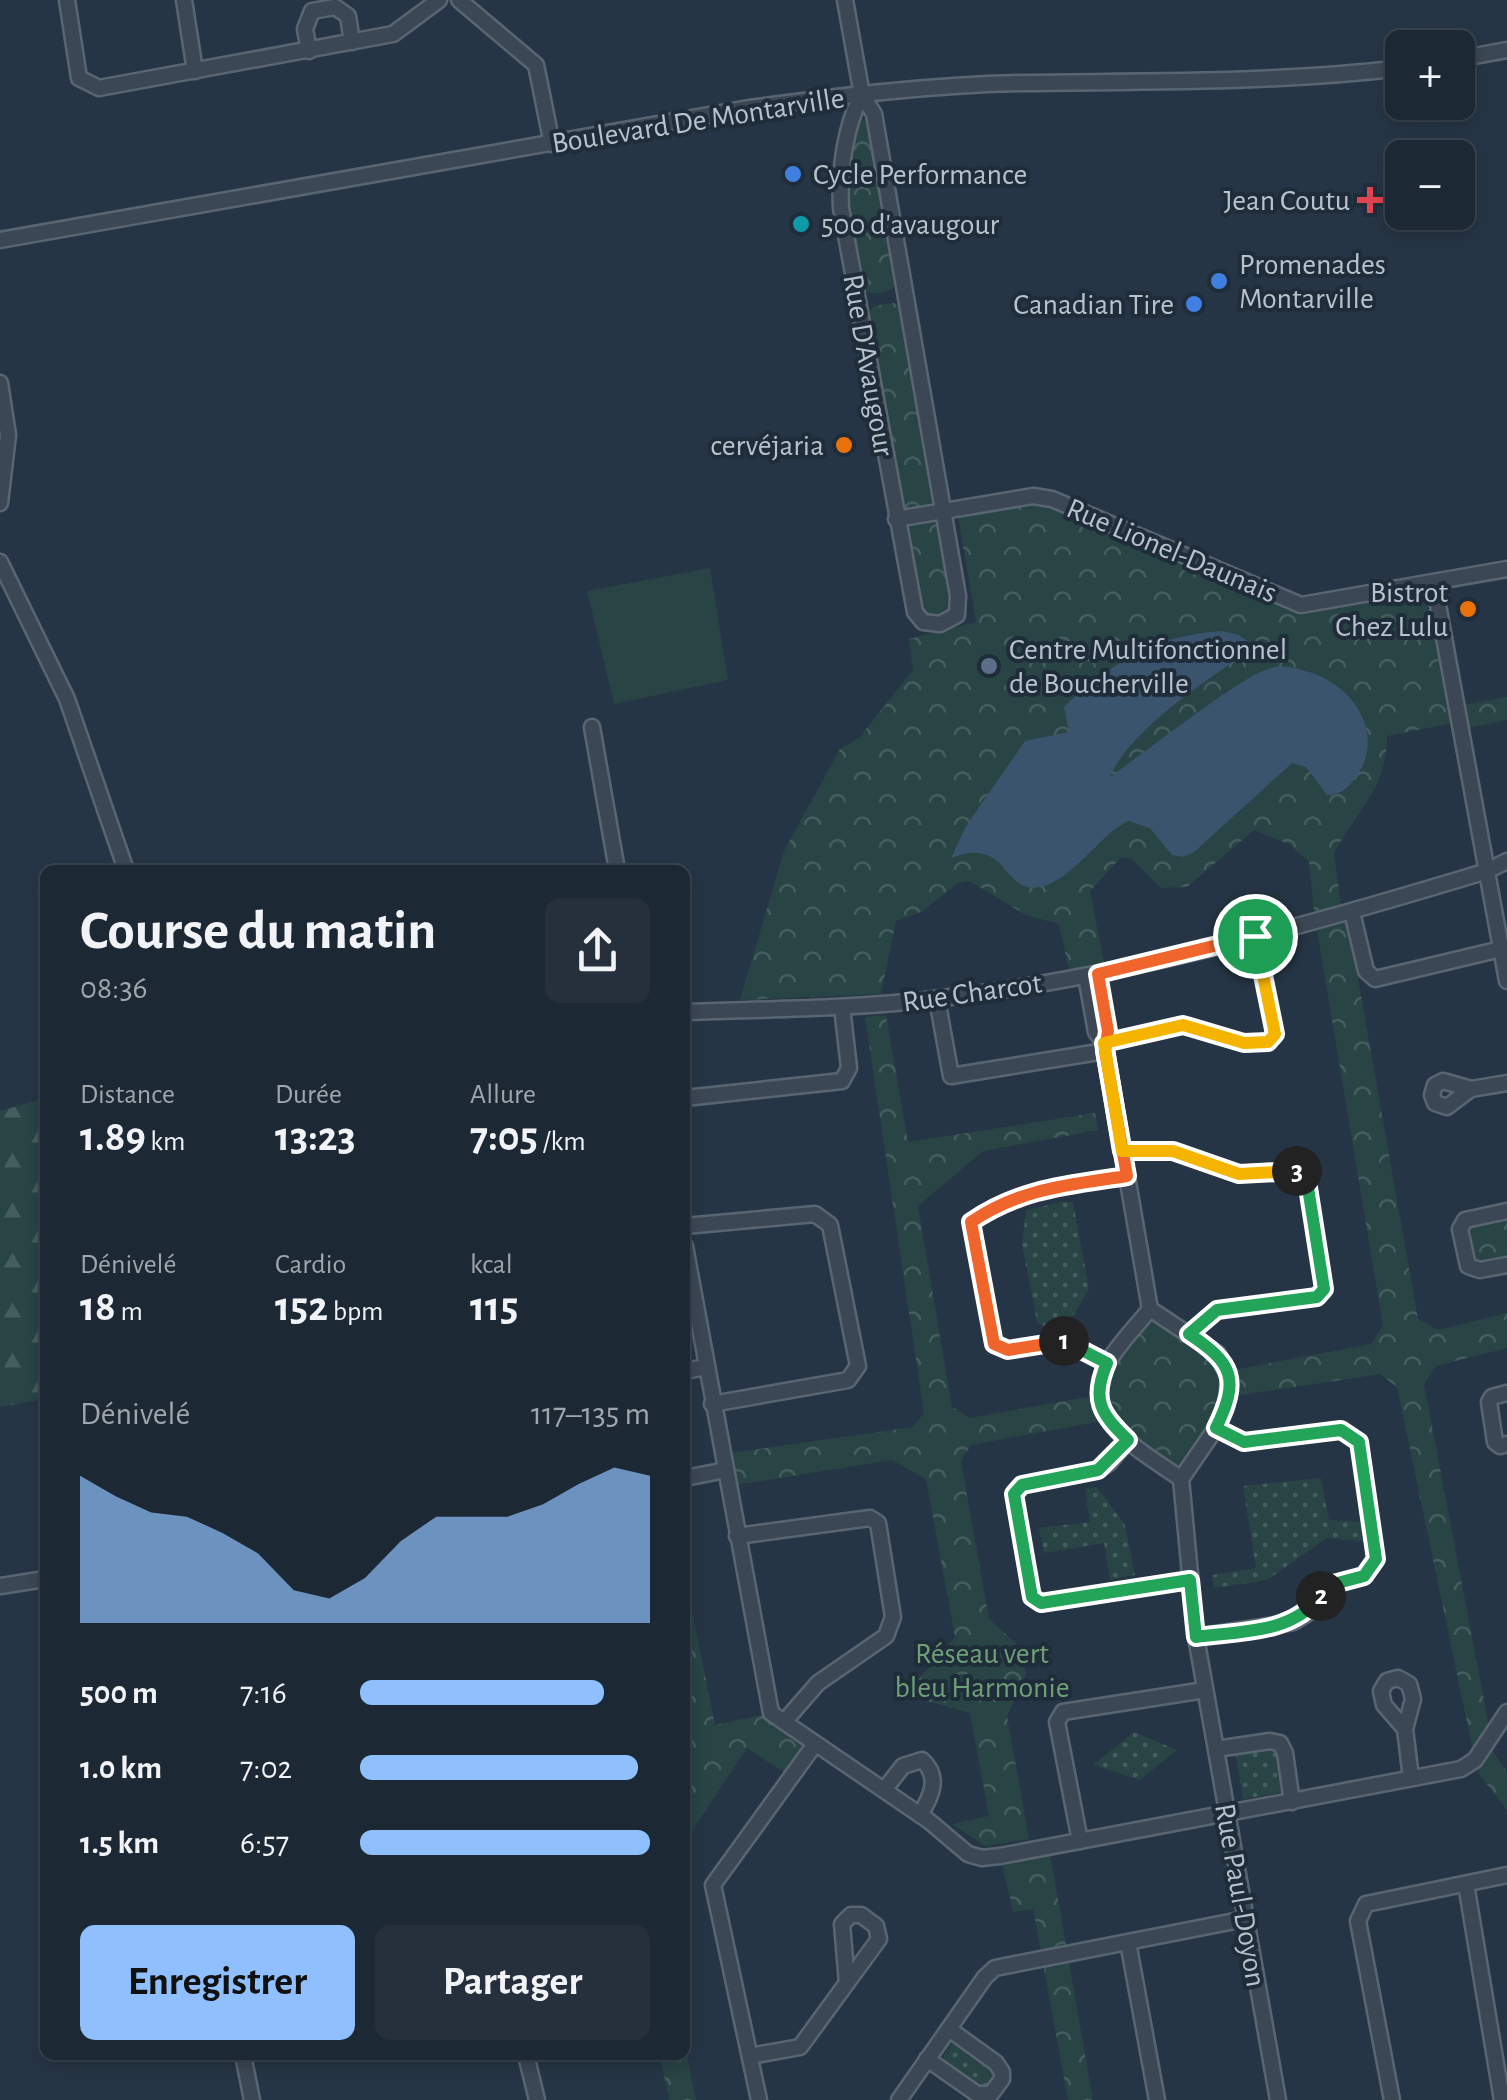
<!DOCTYPE html>
<html lang="fr">
<meta charset="utf-8">
<style>
:root{--surface:#1c2834;--page:#25303c;--text:#f1f3f6;--muted:#a0a6ac;--line:#3a444f;--accent:#8fbffc}
body{margin:0;font-family:"Alegreya Sans",sans-serif;background:var(--page);color:var(--text);height:100vh;display:flex;flex-direction:column;font-size:38px;white-space:nowrap}
*{box-sizing:border-box;margin:0}
p{font-size:32px;color:var(--muted)}
.icon{flex:none;width:55px;height:55px;fill:none;stroke:currentColor;stroke-width:2;stroke-linecap:round;stroke-linejoin:round}
.map{position:relative;flex:1;overflow:hidden}
.details{position:absolute;left:40px;top:865px;width:650px;height:1195px;display:flex;flex-direction:column;background:var(--surface);border-radius:15px;box-shadow:0 5px 15px #0003,0 0 0 2px var(--line)}
.details>*{flex:none}
.controls{position:absolute;left:1385px;top:30px;display:grid;gap:20px}
.controls a{display:grid;place-items:center;width:90px;height:90px;border-radius:15px;background:var(--surface);box-shadow:0 5px 15px #0003,0 0 0 2px var(--line);font-size:50px}
.pin{position:absolute;display:grid;place-items:center;width:85px;height:85px;color:#fff;margin:-42px;border:5px solid #fff;border-radius:50%;box-shadow:0 2px 10px #0007}
.km{position:absolute;width:50px;height:50px;margin:-25px;border-radius:50%;background:#222;color:#fff;font-size:28px;line-height:50px;text-align:center}
.round{display:grid;place-items:center;flex:none;width:105px;height:105px;border-radius:15px;background:var(--page)}
.overview{display:flex;align-items:center;justify-content:space-between;height:170px;padding:0 40px}
h1{font-size:55px;font-weight:700;line-height:75px}
.metrics{display:grid;grid-template-columns:repeat(3,1fr);gap:15px;height:170px;padding:10px 40px}
.metrics div{display:grid;align-content:center}
.metrics b{font-size:42px;font-weight:700}
.metrics small{font-size:28px;font-weight:400}
.metrics p{font-size:28px}
.chart{height:280px;padding:20px 40px}
.chart p{display:flex;justify-content:space-between}
.chart svg{width:100%;height:180px;margin-top:10px;fill:var(--accent);opacity:.7}
.primary-button{display:flex;gap:20px;margin-top:auto;padding:20px 40px}
.primary-button a{flex:1;height:115px;border-radius:15px;background:var(--accent);color:#111;font-size:40px;font-weight:700;line-height:115px;text-align:center}
.primary-button a+a{background:var(--page);color:var(--text)}
ul{padding:0 40px;list-style:none;font-size:32px}
li{display:grid;grid-template-columns:160px 120px 1fr;align-items:center;height:75px}
li i{height:25px;border-radius:12px;background:var(--accent)}
.map>svg:first-child{display:block}
.grass{fill:url(#grass-dots)}
.forest{fill:url(#forest-firs)}
.park{fill:url(#park-crowns)}
.garden{fill:#284445}
.water{fill:#3b546e}
.lines{fill:none;stroke-linecap:round;stroke-linejoin:round}
.minor-casing{stroke:#596571;stroke-width:19}
.minor{stroke:#3b4754;stroke-width:14}
.split-1-casing{stroke:#fff;stroke-width:20}
.split-2-casing{stroke:#fff;stroke-width:20}
.split-3-casing{stroke:#fff;stroke-width:20}
.split-4-casing{stroke:#fff;stroke-width:20}
.split-1{stroke:#f0652b;stroke-width:12}
.split-2{stroke:#22a559;stroke-width:12}
.split-3{stroke:#22a559;stroke-width:12}
.split-4{stroke:#f5b400;stroke-width:12}
.shop-dot{fill:#3f7fe0;stroke:#1f2c39;stroke-width:4}
.health-dot{fill:#e0444e;stroke:#1f2c39;stroke-width:4}
.culture-dot{fill:#0f9aa8;stroke:#1f2c39;stroke-width:4}
.food-dot{fill:#e8710a;stroke:#1f2c39;stroke-width:4}
.service-dot{fill:#5c6f8a;stroke:#1f2c39;stroke-width:4}
.labels{text-anchor:middle;stroke-width:8;stroke-linejoin:round;paint-order:stroke}
.street-label{font-size:30px;fill:#b8c2cd;stroke:#1f2c39}
.poi-label{font-size:30px;fill:#b8c2cd;stroke:#1f2c39;text-anchor:start}
.park-label{font-size:30px;fill:#6f9f77;stroke:#1f2c39}
</style>
<div class="map">
<svg width="1507" height="2100" viewBox="0 0 1507 2100">
<defs>
<pattern id="grass-dots" width="8" height="8" patternUnits="userSpaceOnUse" patternTransform="scale(2.5)"><rect width="8" height="8" fill="#284445"/><path d="M2 2h.1M6 6h.1" fill="none" stroke="#455d5f" stroke-width="1.8" stroke-linecap="round"/></pattern>
<pattern id="forest-firs" width="22" height="20" patternUnits="userSpaceOnUse" patternTransform="scale(2.5)"><rect width="22" height="20" fill="#284445"/><path d="M5 1l3.5 6h-7zM16 11l3.5 6h-7z" fill="#455d5f"/></pattern>
<pattern id="park-crowns" width="20" height="18" patternUnits="userSpaceOnUse" patternTransform="scale(2.5)"><rect width="20" height="18" fill="#284445"/><path d="M2 6a3 3 0 1 1 6 0M12 15a3 3 0 1 1 6 0" fill="none" stroke="#455d5f"/></pattern>
</defs>
<rect width="100%" height="100%" fill="#263545"/>
<!-- grass -->
<g class="grass">
<path d="M1062,1202H1073L1089,1289L1067,1326L1046,1328L1037,1322L1022,1244L1026,1210Z"/>
<path d="M1321,1478L1329,1520L1366,1522L1371,1542L1327,1538L1267,1580L1214,1588L1212,1575L1256,1568L1243,1486Z"/>
<path d="M1097,1487L1125,1525L1135,1575L1110,1580L1104,1543L1044,1553L1039,1528L1090,1522L1085,1489Z"/>
<path d="M1134,1732L1177,1750L1140,1780L1093,1765Z"/>
<path d="M1275,1744L1283,1792L1243,1799L1235,1751Z"/>
<path d="M959,2043L998,2073L992,2089H984L946,2062L943,2056L951,2045Z"/>
</g>
<!-- forest -->
<path class="forest" d="M45,1098V1399L0,1407V1111Z"/>
<!-- park -->
<g class="park">
<path d="M868,119L897,284C888,294 871,297 861,288L847,213L849,168L856,120Z"/>
<path d="M894,303L903,309L935,505L907,512L903,510L866,316L874,306Z"/>
<path d="M1032,504L1052,506L1300,612L1425,593L1453,723L1387,736C1387,788 1358,809 1334,853L1341,906L1314,912L1309,862L1289,844L1254,830L1187,887L1161,888L1132,859L1121,857L1090,891L1104,963L1069,970L1059,924L1026,915L970,881L958,883L921,912L896,921L881,994L740,1000L784,851L840,749L859,738L913,670L909,639L976,622L958,516Z"/>
<path d="M931,520L940,525L955,599C949,616 933,624 919,609L906,529L911,524Z"/>
<path d="M1507,697V720L1468,728L1463,705Z"/>
<path d="M1348,922L1418,1319L1438,1330L1507,1313V1348L1436,1366L1424,1384L1494,1753L1507,1772V1810L1479,1774L1475,1760L1397,1387L1380,1374L1228,1397L1181,1479L1107,1420L971,1445L961,1461L989,1619L1022,1649L1026,1674L1007,1716L1029,1839L985,1846L952,1824L989,1816L970,1713L923,1700L917,1681L955,1637L926,1479L892,1460L736,1485L730,1453L913,1427L924,1413L865,1017L886,1015L908,1142L1095,1113L1098,1130L983,1151L918,1206L952,1407L970,1418L1099,1395L1101,1378L1150,1309L1218,1354L1228,1371L1371,1344L1383,1326L1317,930Z"/>
<path d="M1507,1216V1257L1481,1263L1475,1259L1467,1230L1469,1225Z"/>
<path d="M685,1576L715,1725L771,1713L815,1744L791,1777L747,1748L685,1841Z"/>
<path d="M1049,1847L1093,2100H1068L1033,1909L1013,1912L1000,1856Z"/>
<path d="M685,2046L696,2100H669L660,2055H685Z"/>
</g>
<!-- garden -->
<path class="garden" d="M710,568L728,680L614,704L587,591Z"/>
<!-- water -->
<path class="water" d="M1222,631L1239,635L1256,647C1212,676 1130,729 1110,777C1146,751 1183,722 1221,696C1237,686 1256,671 1275,667C1285,665 1295,668 1305,671C1354,683 1389,737 1353,781C1345,790 1339,795 1327,795L1306,767L1292,763L1193,853L1182,857L1172,855L1150,828L1128,821C1099,835 1071,882 1040,887C1001,894 1009,835 951,858L966,826L1025,741L1069,732L1064,707C1109,664 1159,634 1222,631Z"/>
<g class="lines">
<!-- minor casing -->
<g class="minor-casing">
<g id="minor">
<path d="M67,0L79,78L99,88L393,34L439,0"/>
<path d="M184,0L195,71"/>
<path d="M459,0L536,65L552,144"/>
<path d="M845,0L862,95L874,114L958,596L957,615L940,624L923,622L915,612L841,208C839,173 845,125 862,95"/>
<path d="M309,51L305,29L312,11L335,7L348,16L352,42"/>
<path d="M1458,59L1507,50"/>
<path d="M0,240L749,108C839,96 931,85 1022,83C1149,81 1276,83 1402,68"/>
<path d="M0,383L8,435L0,503"/>
<path d="M896,519L1033,496L1052,499L1301,605L1507,569"/>
<path d="M0,562L67,699L126,870"/>
<path d="M1434,583L1507,981"/>
<path d="M592,727L617,870"/>
<path d="M1352,912L1366,971L1375,979L1501,949"/>
<path d="M1098,974L1108,1031L1104,1043"/>
<path d="M1086,976L1096,1032L1104,1043L1150,1309L1218,1354L1229,1379L1226,1408L1216,1428L1181,1479L1196,1637L1278,2100"/>
<path d="M937,999L951,1076L1105,1051"/>
<path d="M685,1012C768,1009 852,1009 934,999C1122,978 1306,926 1487,871L1507,861"/>
<path d="M1104,1043L1183,1025L1244,1043L1268,1042L1275,1034L1255,936"/>
<path d="M1471,1089L1447,1107L1435,1103L1432,1095L1435,1085L1443,1081L1471,1089L1507,1083"/>
<path d="M685,1098L842,1081L849,1068L842,1007"/>
<path d="M1123,1151H1173L1239,1174L1299,1170L1306,1175L1324,1289L1317,1297L1217,1310L1189,1334"/>
<path d="M1507,1211L1465,1220L1460,1229L1468,1266L1480,1270L1507,1265"/>
<path d="M685,1226L815,1214L830,1225L858,1366L848,1380L712,1404"/>
<path d="M685,1246L771,1713L929,1821L968,1854L982,1858L1000,1856L1461,1769L1475,1760L1507,1712"/>
<path d="M1150,1309C1136,1327 1116,1346 1106,1366C1078,1420 1145,1453 1181,1479"/>
<path d="M1107,1363L1067,1341L1008,1349L994,1343L971,1222C1022,1187 1067,1185 1127,1176"/>
<path d="M685,1371L706,1367"/>
<path d="M1507,1393L1492,1397L1489,1402L1495,1442L1500,1446L1507,1444"/>
<path d="M1128,1440L1109,1463L1098,1470L1022,1485L1014,1494L1032,1597L1041,1603L1190,1580"/>
<path d="M685,1478L726,1470"/>
<path d="M737,1536L870,1518L878,1523L893,1617L886,1636L818,1683L784,1722"/>
<path d="M0,1586L45,1579"/>
<path d="M1196,1637L1293,1622L1308,1613L1330,1585L1364,1576L1376,1559L1359,1442L1341,1430L1243,1442L1216,1428"/>
<path d="M1405,1729L1384,1705L1381,1691L1387,1681L1398,1678L1409,1684L1413,1699L1405,1729L1411,1778"/>
<path d="M1216,1749L1270,1741L1280,1743L1285,1753L1292,1802"/>
<path d="M884,1790L903,1766L922,1760C941,1777 931,1797 920,1815"/>
<path d="M1080,1841L1057,1722L1063,1712L1205,1690"/>
<path d="M1466,1884L1502,2100"/>
<path d="M1128,1942L1157,2100"/>
<path d="M243,2055L252,2100"/>
<path d="M526,2055L537,2100"/>
<path d="M750,2056L800,2047L879,1939L876,1926L861,1915H851L842,1924L847,1983"/>
<path d="M927,2059L977,2094H991L1002,2079V2072L996,2063L949,2029"/>
<path d="M759,2100L713,1885L815,1744"/>
<path d="M899,2100L985,1977L995,1968L1245,1919"/>
<path d="M1392,2100L1358,1921L1366,1904L1507,1875"/>
</g>
</g>
<!-- minor -->
<use href="#minor" class="minor"/>
</g>
<g class="lines">
<!-- split-1 casing -->
<g class="split-1-casing">
<path id="split-1" d="M1064,1341L1008,1350L994,1344L971,1222C1021,1188 1069,1185 1127,1176L1105,1051L1108,1031L1098,974L1255,936"/>
</g>
<!-- split-2 casing -->
<g class="split-2-casing">
<path id="split-2" d="M1064,1341L1107,1363C1091,1400 1101,1414 1128,1440L1098,1470L1022,1485L1014,1494L1032,1597L1041,1603L1190,1580L1196,1637C1241,1631 1291,1634 1321,1596"/>
</g>
<!-- split-3 casing -->
<g class="split-3-casing">
<path id="split-3" d="M1297,1171L1306,1175L1324,1289L1317,1297L1217,1310L1189,1334C1233,1363 1240,1379 1216,1428L1244,1442L1341,1430L1359,1442L1376,1559L1364,1576L1330,1585L1321,1596"/>
</g>
<!-- split-4 casing -->
<g class="split-4-casing">
<path id="split-4" d="M1255,936L1275,1034L1268,1042L1244,1043L1183,1025L1104,1043L1122,1151H1173L1239,1174L1297,1171"/>
</g>
<!-- split-1 -->
<use href="#split-1" class="split-1"/>
<!-- split-2 -->
<use href="#split-2" class="split-2"/>
<!-- split-3 -->
<use href="#split-3" class="split-3"/>
<!-- split-4 -->
<use href="#split-4" class="split-4"/>
</g>
<!-- markers -->
<g class="shop-dot">
<circle cx="793" cy="174" r="10"/>
<circle cx="1219" cy="281" r="10"/>
<circle cx="1194" cy="304" r="10"/>
</g>
<path class="health-dot" d="M1365 185h10v10h10v10h-10v10h-10v-10h-10v-10h10z"/>
<circle class="culture-dot" cx="801" cy="224" r="10"/>
<g class="food-dot">
<circle cx="844" cy="445" r="10"/>
<circle cx="1468" cy="609" r="10"/>
</g>
<circle class="service-dot" cx="989" cy="666" r="10"/>
<g class="labels">
<!-- street labels -->
<g class="street-label">
<text transform="translate(698 120) rotate(-9)" y="10">Boulevard De Montarville</text>
<text transform="translate(869 365) rotate(80)" y="10">Rue D'Avaugour</text>
<text transform="translate(1172 550) rotate(23)" y="10">Rue Lionel-Daunais</text>
<text transform="translate(972 992) rotate(-8)" y="10">Rue Charcot</text>
<text transform="translate(1241 1895) rotate(80)" y="10">Rue Paul-Doyon</text>
</g>
<!-- poi labels -->
<g class="poi-label">
<text x="813" y="184">Cycle Performance</text>
<text x="1350" y="210" text-anchor="end">Jean Coutu</text>
<text x="821" y="234">500 d'avaugour</text>
<text x="1239" y="274">Promenades<tspan x="1239" dy="34">Montarville</tspan></text>
<text x="1174" y="314" text-anchor="end">Canadian Tire</text>
<text x="824" y="455" text-anchor="end">cervéjaria</text>
<text x="1448" y="602" text-anchor="end">Bistrot<tspan x="1448" dy="34">Chez Lulu</tspan></text>
<text x="1009" y="659">Centre Multifonctionnel<tspan x="1009" dy="34">de Boucherville</tspan></text>
</g>
<!-- park labels -->
<g class="park-label">
<text x="982" y="1663">Réseau vert<tspan x="982" dy="34">bleu Harmonie</tspan></text>
</g>
</g>
</svg>
<div class="controls">
<a>+</a>
<a>−</a>
</div>
<div class="pin" style="left:1255px;top:936px;background:#1e9e55"><svg class="icon" aria-label="arrive" viewBox="0 0 24 24"><path d="M6 21V4h12l-3 4 3 4H6"/></svg></div>
<b class="km" style="left:1064px;top:1341px">1</b>
<b class="km" style="left:1321px;top:1596px">2</b>
<b class="km" style="left:1297px;top:1171px">3</b>
<section class="details">
<div class="overview"><div><h1>Course du matin</h1><p>08:36</p></div><a class="round"><svg class="icon" aria-label="share" viewBox="0 0 24 24"><path d="M12 15V3M7 8l5-5 5 5M5 13v7h14v-7"/></svg></a></div>
<div class="metrics">
<div><p>Distance</p><b>1.89<small> km</small></b></div>
<div><p>Durée</p><b>13:23</b></div>
<div><p>Allure</p><b>7:05<small> /km</small></b></div>
</div>
<div class="metrics">
<div><p>Dénivelé</p><b>18<small> m</small></b></div>
<div><p>Cardio</p><b>152<small> bpm</small></b></div>
<div><p>kcal</p><b>115</b></div>
</div>
<div class="chart"><p><span>Dénivelé</span>117–135 m</p>
<svg viewBox="0 0 160 44" preserveAspectRatio="none"><path d="M0 44V8L10 13L20 17L30 18L40 22L50 27L60 36L70 38L80 33L90 24L100 18L110 18L120 18L130 15L140 10L150 6L160 8V44z"/></svg>
</div>
<ul>
<li><b>500 m</b>7:16<i style="width:84%"></i></li>
<li><b>1.0 km</b>7:02<i style="width:96%"></i></li>
<li><b>1.5 km</b>6:57<i style="width:100%"></i></li>
</ul>
<div class="primary-button"><a>Enregistrer</a><a>Partager</a></div>
</section>
</div>
